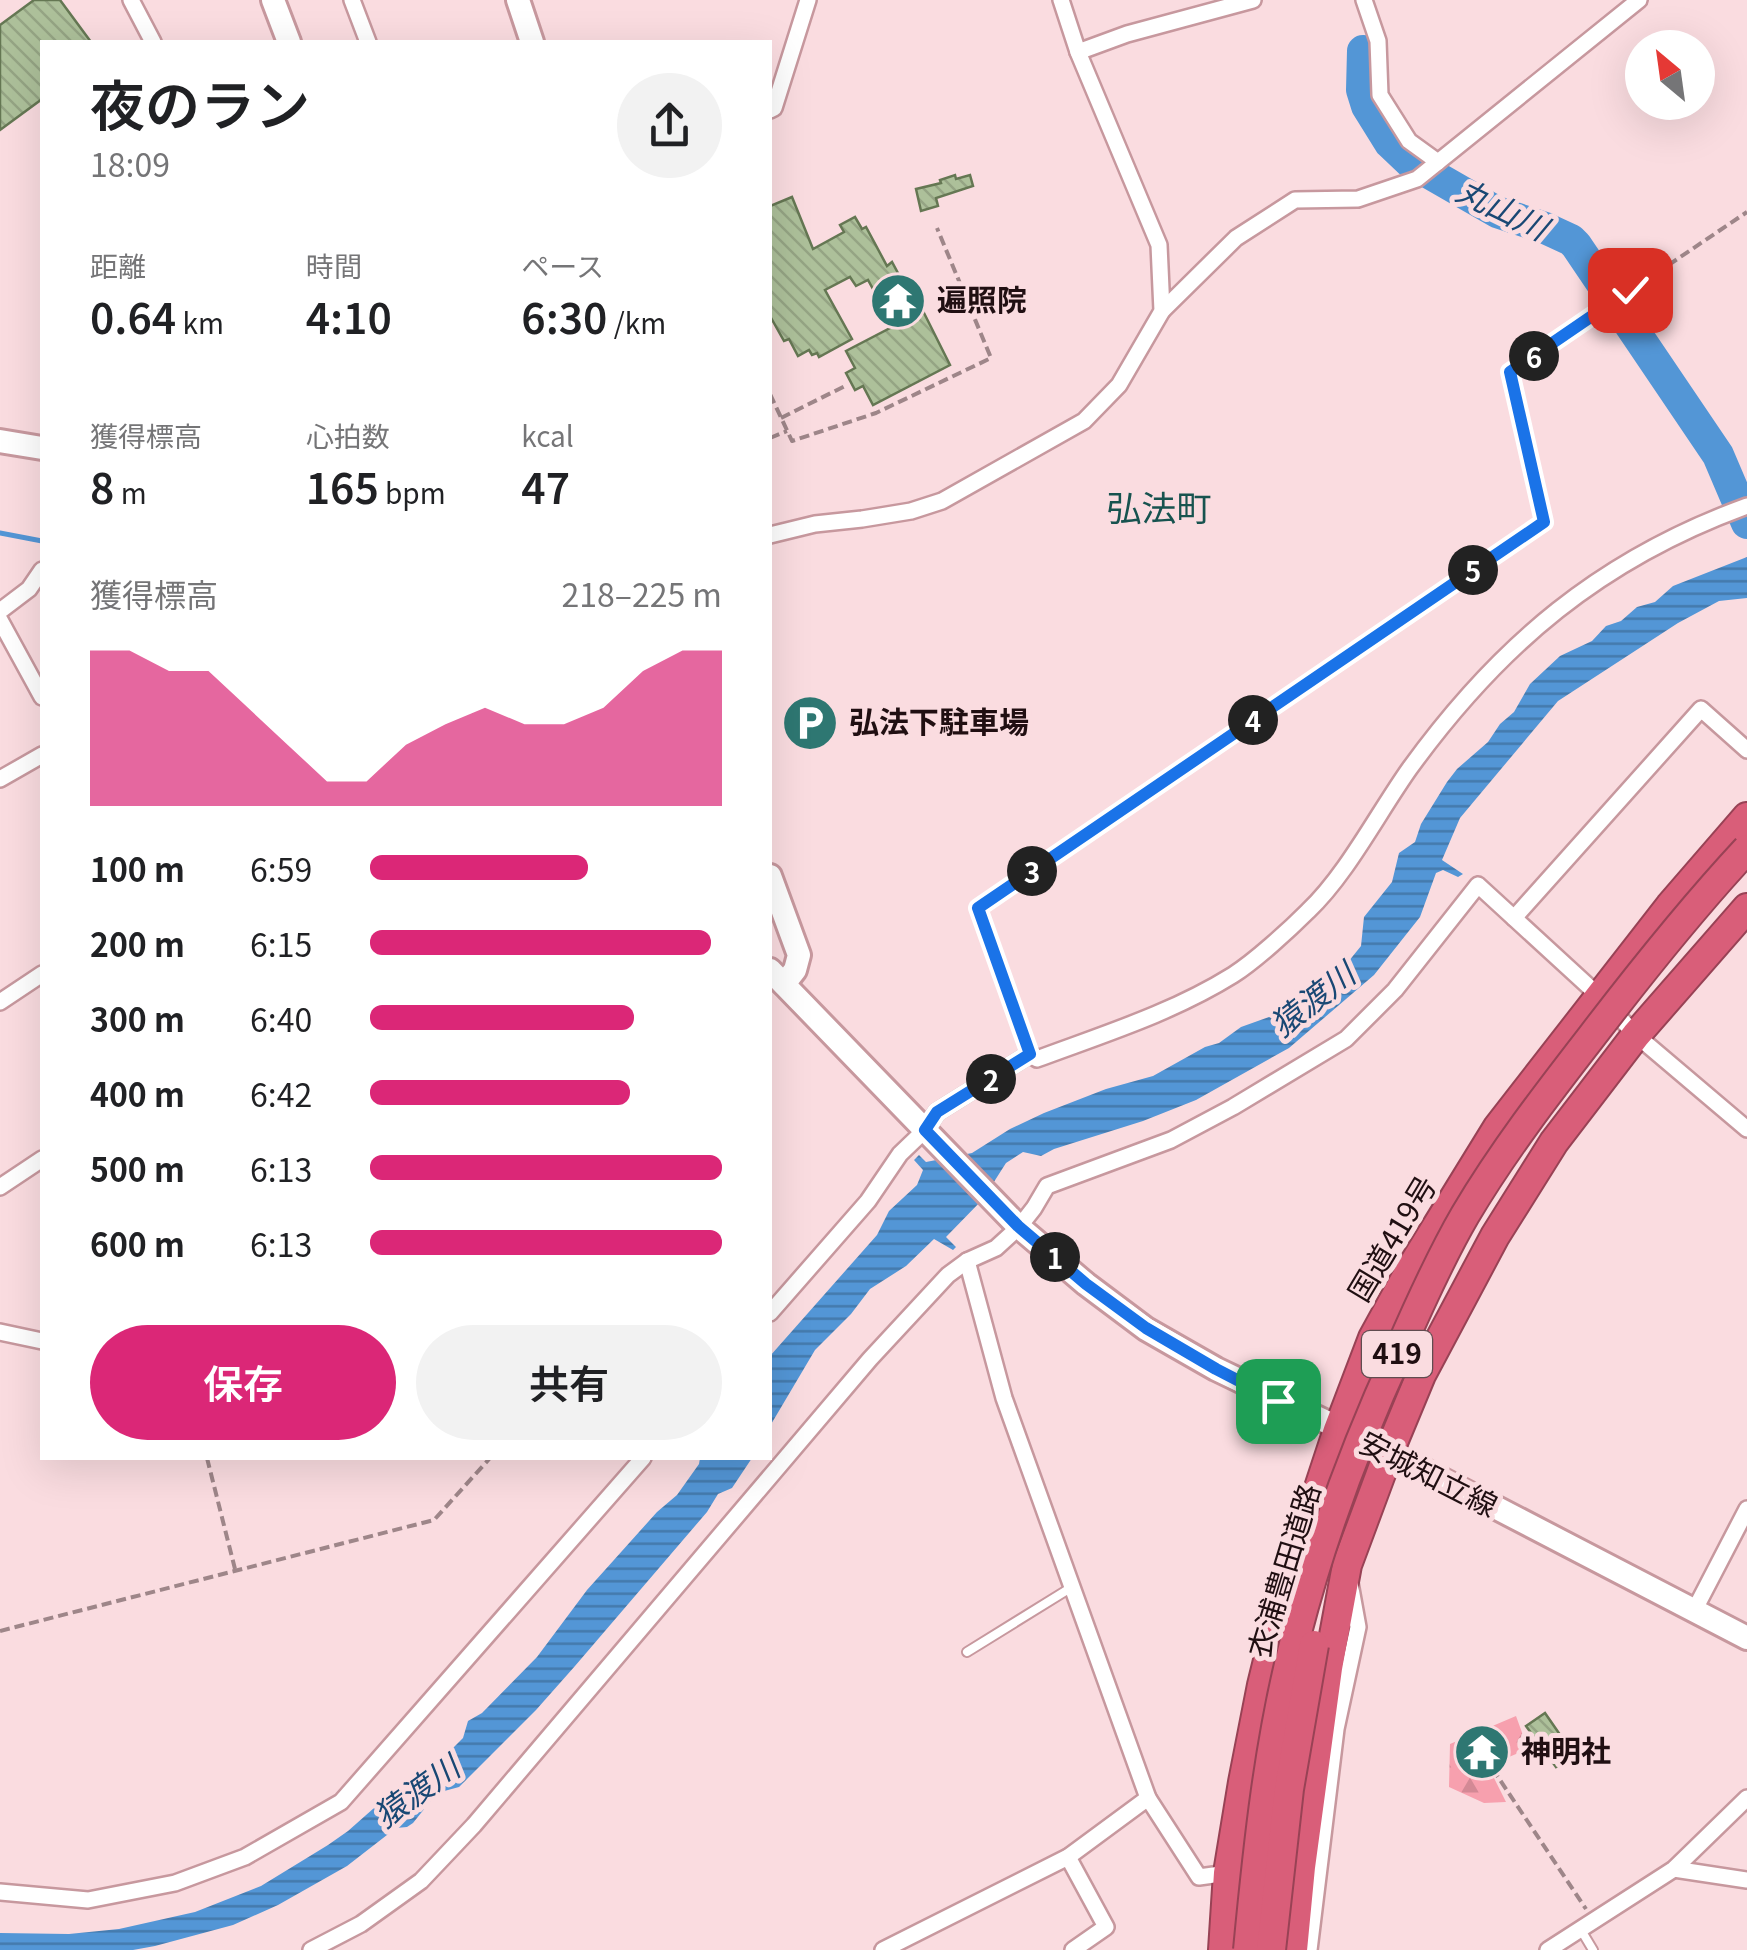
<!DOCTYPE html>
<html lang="ja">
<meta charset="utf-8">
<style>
:root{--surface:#fff;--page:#f2f2f2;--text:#202124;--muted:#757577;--accent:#db2777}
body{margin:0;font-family:Georgia,"Noto Sans JP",serif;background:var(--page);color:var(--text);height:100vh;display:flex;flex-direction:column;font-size:38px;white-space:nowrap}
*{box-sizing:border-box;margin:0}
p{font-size:32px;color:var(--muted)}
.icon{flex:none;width:55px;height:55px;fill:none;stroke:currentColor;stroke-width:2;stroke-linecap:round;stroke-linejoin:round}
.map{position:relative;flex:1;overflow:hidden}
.details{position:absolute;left:40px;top:40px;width:732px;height:1420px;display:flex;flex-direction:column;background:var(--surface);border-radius:0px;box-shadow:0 10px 40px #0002}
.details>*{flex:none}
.needle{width:65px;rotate:331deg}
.buttons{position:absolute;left:1625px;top:30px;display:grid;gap:20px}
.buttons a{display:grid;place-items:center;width:90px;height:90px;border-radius:50%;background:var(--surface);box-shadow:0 10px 40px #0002;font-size:50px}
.pin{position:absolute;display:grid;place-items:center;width:85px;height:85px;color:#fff;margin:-42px;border-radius:20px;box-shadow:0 5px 15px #0006}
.km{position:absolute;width:50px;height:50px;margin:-25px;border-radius:50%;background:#222;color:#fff;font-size:28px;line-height:50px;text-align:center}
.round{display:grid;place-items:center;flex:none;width:105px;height:105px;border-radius:52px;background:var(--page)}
.summary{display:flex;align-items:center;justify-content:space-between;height:170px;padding:0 50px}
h1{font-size:55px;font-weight:600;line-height:75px}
.stats{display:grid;grid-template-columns:repeat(3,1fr);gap:15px;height:170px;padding:10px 50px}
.stats div{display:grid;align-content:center}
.stats b{font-size:42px;font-weight:600}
.stats small{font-size:28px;font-weight:400}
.stats p{font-size:28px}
.chart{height:280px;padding:20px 50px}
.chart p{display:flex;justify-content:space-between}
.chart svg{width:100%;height:180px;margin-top:10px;fill:var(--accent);opacity:.7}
.button{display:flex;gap:20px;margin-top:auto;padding:20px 50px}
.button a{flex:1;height:115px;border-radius:60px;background:var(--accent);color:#fff;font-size:40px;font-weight:600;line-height:115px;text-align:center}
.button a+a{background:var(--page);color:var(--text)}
ul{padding:0 50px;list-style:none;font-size:32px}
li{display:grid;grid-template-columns:160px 120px 1fr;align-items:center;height:75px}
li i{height:25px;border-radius:12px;background:var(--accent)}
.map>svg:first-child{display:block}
.forest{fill:url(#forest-firs)}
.water{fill:url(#water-rules)}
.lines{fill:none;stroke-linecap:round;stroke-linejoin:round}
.stream{stroke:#5396d6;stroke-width:5}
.river{stroke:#5396d6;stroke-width:32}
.building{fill:url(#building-back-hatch);stroke:#657753;stroke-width:2.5}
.lane-casing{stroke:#c7989e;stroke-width:12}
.street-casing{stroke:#c7989e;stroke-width:20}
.secondary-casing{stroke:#c7989e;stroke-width:28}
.highway-casing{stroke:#984255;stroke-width:32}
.path{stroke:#9e8689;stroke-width:4;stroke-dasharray:10 5;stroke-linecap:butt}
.lane{stroke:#fff;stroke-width:8}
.street{stroke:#fff;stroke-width:15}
.secondary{stroke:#fff;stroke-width:22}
.highway{stroke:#d95e79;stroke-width:28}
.highway-bridge-casing{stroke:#984255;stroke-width:32;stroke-linecap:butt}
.highway-bridge{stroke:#d95e79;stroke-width:28}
.route-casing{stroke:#fff;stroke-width:20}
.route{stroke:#1a73e8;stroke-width:12}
.labels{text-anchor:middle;stroke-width:10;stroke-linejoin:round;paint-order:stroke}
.shield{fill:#fadce0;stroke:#614c50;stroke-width:2.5}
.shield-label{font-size:28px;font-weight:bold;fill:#200f12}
.poi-label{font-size:30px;font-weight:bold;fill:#200f12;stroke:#fadce0;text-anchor:start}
.street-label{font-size:30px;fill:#200f12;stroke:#fadce0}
.water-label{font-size:32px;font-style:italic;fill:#194874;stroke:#fadce0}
.quarter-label{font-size:35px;fill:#17534f;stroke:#fadce0}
</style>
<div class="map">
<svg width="1747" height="1950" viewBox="0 0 1747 1950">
<defs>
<pattern id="forest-firs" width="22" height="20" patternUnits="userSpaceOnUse" patternTransform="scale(2.5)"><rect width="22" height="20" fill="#f7a0ae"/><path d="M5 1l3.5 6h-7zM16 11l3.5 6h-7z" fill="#d38995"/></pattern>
<pattern id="water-rules" width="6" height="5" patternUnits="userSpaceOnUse" patternTransform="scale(2.5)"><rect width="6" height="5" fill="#5396d6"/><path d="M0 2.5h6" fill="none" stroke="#4479ac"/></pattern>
<pattern id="building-back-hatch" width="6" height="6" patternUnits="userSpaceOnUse" patternTransform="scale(2.5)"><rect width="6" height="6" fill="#adc09a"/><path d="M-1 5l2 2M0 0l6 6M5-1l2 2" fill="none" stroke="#95a484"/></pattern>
</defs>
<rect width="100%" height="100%" fill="#fadce0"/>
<!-- forest -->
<path class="forest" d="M1516,1716L1528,1749L1509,1757L1485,1742L1470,1748L1478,1763L1494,1778L1506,1802L1484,1803L1449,1787L1450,1744Z"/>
<!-- water -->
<g class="water">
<path d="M1747,557V598L1719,601L1678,623L1558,701L1460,818L1442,860L1463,874L1458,877L1443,870L1436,873L1420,917L1374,975L1289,1048L1196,1100L1143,1121L1054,1149L1041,1156L1023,1152L1006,1163L983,1199L946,1237L956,1247L953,1250L934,1239L906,1266L870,1289L851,1314L815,1350L770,1426V1356L877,1235L889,1211L917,1185L923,1170L914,1160L919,1155L926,1162L972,1153L1010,1129L1044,1113L1106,1089L1153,1076L1205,1047L1219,1043L1241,1027L1269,1017L1286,1005L1323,985L1344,967L1361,946L1364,917L1392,882L1399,853L1415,842L1421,824L1447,782L1457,769L1488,742L1500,724L1514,712L1530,684L1560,656L1592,641L1606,626L1621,621L1637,607L1655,602L1673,586Z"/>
<path d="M700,1458H752L732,1488L718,1494L707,1512L575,1666L536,1710L459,1787L437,1793L413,1823L407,1827L396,1828L347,1866L278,1905L233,1925L155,1946L133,1950H0V1933L69,1934L119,1929L195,1912L261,1886L328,1845L348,1831L374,1808L411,1790L463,1738L468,1721L482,1713L537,1657L587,1590L657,1512L677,1495L699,1464Z"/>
</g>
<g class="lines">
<!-- stream -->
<path class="stream" d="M0,533L42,541"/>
<!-- river -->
<path class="river" d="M1363,51L1362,90L1367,106L1390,143L1410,162L1497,212L1545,228L1571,240L1576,245L1718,455L1747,523"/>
</g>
<!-- building -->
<g class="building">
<path d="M34,0H60L91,42H42V99L0,130V25Z"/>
<path d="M955,175L956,179L970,175L973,186L936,198L938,206L921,211L916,189L941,183L940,180Z"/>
<path d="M792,197L813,249L844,232L840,225L855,217L862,229L866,227L887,266L892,262L899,275L873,289L868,280L856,286L850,277L825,290L852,339L819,357L817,353L812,355L809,350L798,356L789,339L784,341L770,316V206Z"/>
<path d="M923,311L950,365L873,405L863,386L855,390L846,373L855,368L846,351Z"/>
<path d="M1545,1713L1574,1755L1556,1767L1526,1726Z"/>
</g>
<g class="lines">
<!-- lane casing -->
<g class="lane-casing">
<g id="lane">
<path d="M967,1652L1072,1587"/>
<path d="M1581,1930L1593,1950"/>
</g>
</g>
<!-- street casing -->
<g class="street-casing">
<g id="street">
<path d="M131,0L153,42"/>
<path d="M352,0L368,42"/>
<path d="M1364,0L1378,41L1380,95L1409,141L1438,162"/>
<path d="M1078,52L1127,34L1253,0"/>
<path d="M770,110L774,108L808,0"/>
<path d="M1162,311L1236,238L1295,200L1358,199L1417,179L1639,0"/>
<path d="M770,535L815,524L862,519L911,511L942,501L1084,421L1119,385L1162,311L1159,245L1078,52L1061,0"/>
<path d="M0,611L29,589L42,570"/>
<path d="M0,620L42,697"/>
<path d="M0,779L42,755"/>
<path d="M1514,918L1701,709L1747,750"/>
<path d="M0,1002L42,974"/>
<path d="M0,1187L42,1159"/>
<path d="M967,1261L1004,1398L1148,1798L1199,1877L1228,1873"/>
<path d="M770,1313L868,1201L900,1154L925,1130L937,1112L1030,1054L1037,1059C1104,1034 1172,1013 1233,975C1255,961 1289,930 1308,911C1347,874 1378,813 1410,768C1500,644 1601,559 1747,506"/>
<path d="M0,1332L42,1341"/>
<path d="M1694,1611L1747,1509"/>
<path d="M1068,1857L1106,1927L1073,1950"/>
<path d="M1674,1869L1747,1880"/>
<path d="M0,1892L88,1900L175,1883L245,1857L341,1802L643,1458"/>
<path d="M311,1950L361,1924L421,1881L474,1825L870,1359L948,1275L967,1261L996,1248L1019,1227L1034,1208L1047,1186L1171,1140L1233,1107L1346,1039L1395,990L1478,885L1598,995L1636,1035L1747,1129"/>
<path d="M883,1950L1068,1857L1148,1798"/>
<path d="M1309,1950L1336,1729L1358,1627L1350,1583"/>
<path d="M1548,1950L1674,1869L1747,1798"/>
</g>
</g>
<!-- secondary casing -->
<g class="secondary-casing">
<g id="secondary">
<path d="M273,0L289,42"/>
<path d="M518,0L532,42"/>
<path d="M0,441L42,448"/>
<path d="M770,876L799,955L795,970L784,984"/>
<path d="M770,970L1019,1227L1086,1284L1146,1329L1216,1369L1389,1452L1747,1638"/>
</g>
</g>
<!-- highway casing -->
<g class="highway-casing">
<g id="highway">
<path d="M1223,1950L1228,1873L1243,1782L1262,1685L1285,1591L1338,1430L1373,1338L1413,1265L1498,1127L1670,906L1747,817"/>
<path d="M1293,1950L1301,1867L1328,1668L1347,1565L1389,1452L1421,1375L1495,1236L1554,1142L1636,1035L1747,908"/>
</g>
</g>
<!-- path -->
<g class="path">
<path d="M770,394L792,441L876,413L991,358L937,228"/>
<path d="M781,418L845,386"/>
<path d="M770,438L787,431"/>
<path d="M1025,1041L978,908L1543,522L1510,372L1747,212"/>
<path d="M207,1458L235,1569"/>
<path d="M0,1631L434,1520L490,1458"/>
<path d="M1484,1756L1586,1909"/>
</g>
<!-- lane -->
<use href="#lane" class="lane"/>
<!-- street -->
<use href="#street" class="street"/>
<!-- secondary -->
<use href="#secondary" class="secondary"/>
<!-- highway -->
<use href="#highway" class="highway"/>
<!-- highway-bridge casing -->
<g class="highway-bridge-casing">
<g id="highway-bridge">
<path d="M1248,1950C1258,1845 1269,1739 1296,1636C1321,1539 1357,1442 1399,1351C1419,1305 1440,1258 1465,1215C1503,1151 1547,1094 1592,1036C1641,972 1692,908 1747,849"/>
<path d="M1271,1950L1289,1789L1314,1645"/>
</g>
</g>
<!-- highway-bridge -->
<use href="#highway-bridge" class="highway-bridge"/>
</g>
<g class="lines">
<!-- route casing -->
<g class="route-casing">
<path id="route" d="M1278,1401L1216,1369L1146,1328L1086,1284L1018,1226L925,1130L937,1112L1030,1054L978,908L1544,522L1510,372L1630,290"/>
</g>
<!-- route -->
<use href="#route" class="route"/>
</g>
<!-- icons -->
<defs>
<g id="temple-disc" transform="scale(2.875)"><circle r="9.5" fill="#2e7772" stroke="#fadce0"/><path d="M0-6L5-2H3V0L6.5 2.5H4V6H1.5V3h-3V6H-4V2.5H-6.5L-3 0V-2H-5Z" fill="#fff"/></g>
<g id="parking-disc" transform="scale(2.875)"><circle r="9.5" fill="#2e7772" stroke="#fadce0"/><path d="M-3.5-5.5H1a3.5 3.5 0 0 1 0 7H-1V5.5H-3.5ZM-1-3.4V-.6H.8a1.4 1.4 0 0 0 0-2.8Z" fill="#fff"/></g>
</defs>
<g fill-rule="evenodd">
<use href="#temple-disc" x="898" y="301"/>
<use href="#parking-disc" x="810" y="723"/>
<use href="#temple-disc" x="1482" y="1752"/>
</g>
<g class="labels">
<!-- shield labels -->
<rect class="shield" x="1362" y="1331" width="70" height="46" rx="8"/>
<g class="shield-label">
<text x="1397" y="1364">419</text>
</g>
<!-- poi labels -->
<g class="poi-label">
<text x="937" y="311">遍照院</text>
<text x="849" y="733">弘法下駐車場</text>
<text x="1521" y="1762">神明社</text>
</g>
<!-- street labels -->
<g class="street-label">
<text transform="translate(1393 1239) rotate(-59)" y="10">国道419号</text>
<text transform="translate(1428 1475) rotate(27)" y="10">安城知立線</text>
<text transform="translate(1285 1571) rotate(-73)" y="10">衣浦豊田道路</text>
</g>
<!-- water labels -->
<g class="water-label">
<text transform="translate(1502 210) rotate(26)" y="11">丸山川</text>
<text transform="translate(1313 1000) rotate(-38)" y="11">猿渡川</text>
<text transform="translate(417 1792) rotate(-36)" y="11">猿渡川</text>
</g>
<!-- quarter labels -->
<g class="quarter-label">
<text x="1159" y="521">弘法町</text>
</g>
</g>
</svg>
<div class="buttons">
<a><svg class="needle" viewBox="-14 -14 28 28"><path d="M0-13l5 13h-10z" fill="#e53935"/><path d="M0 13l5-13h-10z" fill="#757577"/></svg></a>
</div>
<div class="pin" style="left:1278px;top:1401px;background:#1e9e55"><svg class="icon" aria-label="arrive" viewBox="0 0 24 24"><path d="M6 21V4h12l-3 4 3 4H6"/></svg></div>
<div class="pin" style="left:1630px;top:290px;background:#d93025"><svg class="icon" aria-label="check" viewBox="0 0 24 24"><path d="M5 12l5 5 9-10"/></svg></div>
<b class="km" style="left:1055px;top:1257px">1</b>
<b class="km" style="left:991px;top:1079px">2</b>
<b class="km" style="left:1032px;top:871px">3</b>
<b class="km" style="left:1253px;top:720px">4</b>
<b class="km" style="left:1473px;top:570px">5</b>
<b class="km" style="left:1534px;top:356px">6</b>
<section class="details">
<div class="summary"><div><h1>夜のラン</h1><p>18:09</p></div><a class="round"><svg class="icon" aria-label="share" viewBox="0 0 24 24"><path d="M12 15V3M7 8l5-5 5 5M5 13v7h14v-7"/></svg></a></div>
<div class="stats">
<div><p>距離</p><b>0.64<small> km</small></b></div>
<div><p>時間</p><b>4:10</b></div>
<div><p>ペース</p><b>6:30<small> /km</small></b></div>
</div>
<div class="stats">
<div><p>獲得標高</p><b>8<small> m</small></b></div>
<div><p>心拍数</p><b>165<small> bpm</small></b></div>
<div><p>kcal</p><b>47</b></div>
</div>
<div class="chart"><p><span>獲得標高</span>218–225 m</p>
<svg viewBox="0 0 160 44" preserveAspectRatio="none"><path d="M0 44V6L10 6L20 11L30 11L40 20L50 29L60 38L70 38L80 29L90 24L100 20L110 24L120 24L130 20L140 11L150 6L160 6V44z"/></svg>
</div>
<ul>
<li><b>100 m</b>6:59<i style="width:62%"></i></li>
<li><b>200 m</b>6:15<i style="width:97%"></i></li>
<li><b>300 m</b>6:40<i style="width:75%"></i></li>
<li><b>400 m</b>6:42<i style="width:74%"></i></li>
<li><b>500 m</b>6:13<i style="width:100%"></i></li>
<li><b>600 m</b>6:13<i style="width:100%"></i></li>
</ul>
<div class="button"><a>保存</a><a>共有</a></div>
</section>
</div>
